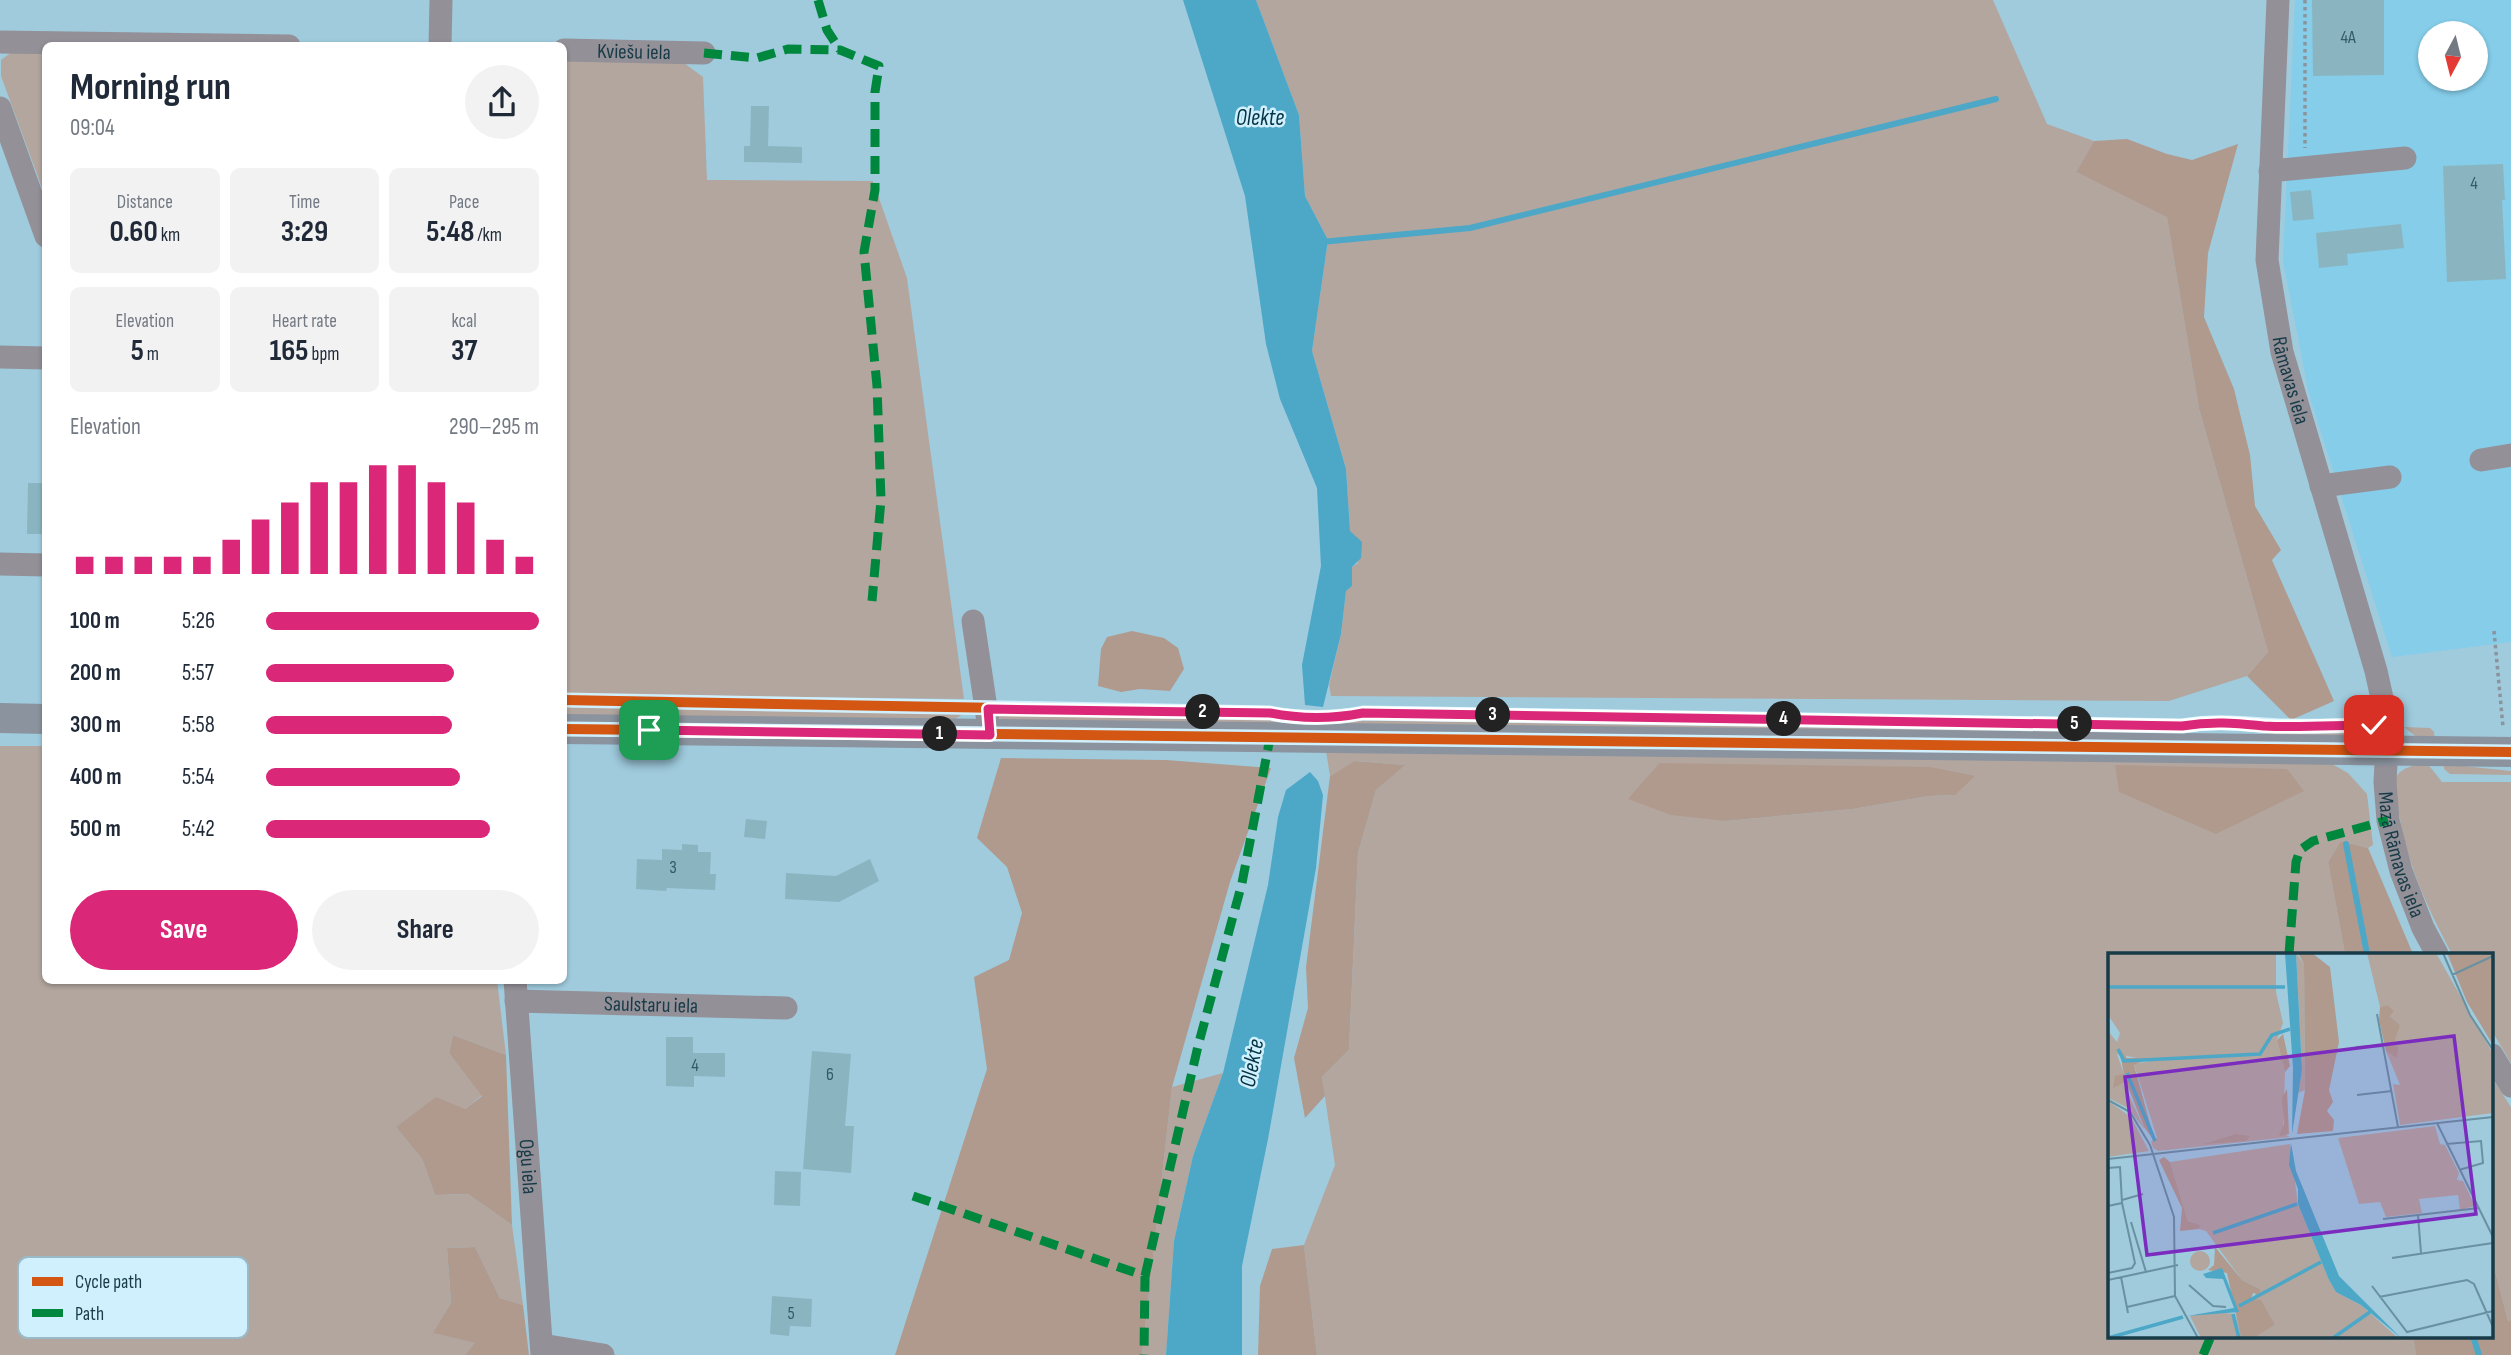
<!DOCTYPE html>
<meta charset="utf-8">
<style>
:root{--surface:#fff;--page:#f2f2f3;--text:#1f2937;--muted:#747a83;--accent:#db2777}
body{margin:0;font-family:"Sofia Sans Condensed",sans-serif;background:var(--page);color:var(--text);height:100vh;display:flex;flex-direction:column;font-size:26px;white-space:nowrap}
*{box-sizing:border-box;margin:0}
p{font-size:23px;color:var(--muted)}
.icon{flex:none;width:38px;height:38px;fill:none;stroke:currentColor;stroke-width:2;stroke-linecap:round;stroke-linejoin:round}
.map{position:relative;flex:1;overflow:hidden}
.details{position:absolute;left:42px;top:42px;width:525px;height:942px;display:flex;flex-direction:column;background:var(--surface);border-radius:10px;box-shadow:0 2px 5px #0004}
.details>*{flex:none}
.needle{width:46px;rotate:187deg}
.buttons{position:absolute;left:2418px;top:21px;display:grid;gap:14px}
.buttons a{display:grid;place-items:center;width:70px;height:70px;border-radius:50%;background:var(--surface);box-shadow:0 2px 5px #0004;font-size:35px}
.pin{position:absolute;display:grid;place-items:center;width:60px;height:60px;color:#fff;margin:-30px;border-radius:14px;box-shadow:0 4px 10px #0006}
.km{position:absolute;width:35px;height:35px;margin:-18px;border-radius:50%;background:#222;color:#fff;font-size:19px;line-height:35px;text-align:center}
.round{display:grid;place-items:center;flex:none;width:74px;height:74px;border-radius:37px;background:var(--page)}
.headline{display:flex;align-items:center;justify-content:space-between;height:119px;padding:0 28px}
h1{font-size:38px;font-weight:700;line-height:52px}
.figures{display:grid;grid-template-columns:repeat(3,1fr);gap:10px;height:119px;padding:7px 28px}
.figures div{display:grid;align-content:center;border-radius:10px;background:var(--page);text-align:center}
.figures b{font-size:30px;font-weight:700}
.figures small{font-size:19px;font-weight:400}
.figures p{font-size:19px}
.chart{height:196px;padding:14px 28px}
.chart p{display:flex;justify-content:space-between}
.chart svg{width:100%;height:126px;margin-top:7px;stroke:var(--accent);stroke-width:6}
.cta{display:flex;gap:14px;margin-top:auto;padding:14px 28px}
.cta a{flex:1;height:80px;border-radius:42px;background:var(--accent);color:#fff;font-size:28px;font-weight:700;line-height:80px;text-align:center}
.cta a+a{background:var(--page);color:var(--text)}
ul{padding:0 28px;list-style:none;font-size:23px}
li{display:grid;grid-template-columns:112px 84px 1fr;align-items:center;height:52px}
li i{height:18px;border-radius:9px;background:var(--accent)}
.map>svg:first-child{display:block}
.built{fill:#85cde9;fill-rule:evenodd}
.green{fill:#b3a69f;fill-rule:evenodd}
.forest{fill:#b09a8e}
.water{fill:#4da7c7}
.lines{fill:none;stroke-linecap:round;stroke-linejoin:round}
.stream{stroke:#4da7c7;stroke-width:6}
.building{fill:#8ab5c0}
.path{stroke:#8b949c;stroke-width:3.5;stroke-dasharray:3.5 3.5;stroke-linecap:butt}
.minor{stroke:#939098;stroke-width:23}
.major{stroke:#8a939e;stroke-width:30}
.quiet{stroke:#00873e;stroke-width:9;stroke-dasharray:18 9;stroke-linecap:butt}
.cycleway-casing{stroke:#d1f0fe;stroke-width:15}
.cycleway{stroke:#d35612;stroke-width:10}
.route-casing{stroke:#fff;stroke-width:14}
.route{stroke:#db2777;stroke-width:9}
.labels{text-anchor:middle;stroke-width:5;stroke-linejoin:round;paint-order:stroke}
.number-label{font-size:18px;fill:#345a66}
.street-label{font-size:21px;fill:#183b48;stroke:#d1f0fe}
.water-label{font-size:23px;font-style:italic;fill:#043444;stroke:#d1f0fe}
.inset-river{fill:none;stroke:#4da7c7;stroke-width:3.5}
.inset-road{fill:none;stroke:#6991a1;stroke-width:2}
.view{fill:#7b2cbf;fill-opacity:0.15;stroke:#7b2cbf;stroke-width:3.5}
.inset-edge{fill:none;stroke:#183b48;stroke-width:3.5}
.key{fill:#d1f0fe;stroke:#9abac7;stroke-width:2}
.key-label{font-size:19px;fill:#183b48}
</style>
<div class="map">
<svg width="2511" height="1355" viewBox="0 0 2511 1355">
<rect width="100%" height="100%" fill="#9fcbdd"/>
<!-- built -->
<path class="built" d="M2295,0H2511V642L2392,657L2309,394L2283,261ZM2431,33H2476V79H2431Z"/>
<!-- green -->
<g class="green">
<path d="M1256,0H1993L2047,124L2094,141L2076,172L2167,216L2199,409L2268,652L2247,676L2169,701L1331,696L1329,685L1341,634L1346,591L1352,586V567L1358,563L1350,531L1346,469L1312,351L1328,240L1305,196L1299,115Z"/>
<path d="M20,46H45V196L1,76V60Z"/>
<path d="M564,56L684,63L703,77L707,180L873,181L907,278L964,699L564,694Z"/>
<path d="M564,705L964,713L951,722L564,716Z"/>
<path d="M995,714L1268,717C1301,722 1333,723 1366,719L2115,730L2193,728L2185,733L2114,735L1002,720Z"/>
<path d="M2248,726C2289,734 2333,731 2374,728L2365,737L2307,738L2247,731Z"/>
<path d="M2404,727L2430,728L2434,732L2435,742L2420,740Z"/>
<path d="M0,746H45L46,980H497L506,1055L453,1035L449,1053L482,1095L465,1109L396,1127L422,1159L435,1195L468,1194L512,1225L523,1305L500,1298L475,1247L447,1248L451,1303L434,1333L476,1343L465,1355H0Z"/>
<path d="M1326,751L2332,764L2348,773L2367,794L2373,845L2368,848L2341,841L2328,862L2345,954H2110V1336H2413L2416,1355H1317L1304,1245L1335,1165L1322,1077L1349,1050L1358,853L1376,790L1404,765L1356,761L1330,776ZM1659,763L1954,795L1929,796L1853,809L1726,821L1629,799Z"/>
<path d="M2427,763L2442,782H2511V1063L2492,1031V954H2452C2427,907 2405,860 2398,806C2397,799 2393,787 2395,780C2399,767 2416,765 2427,763Z"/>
<path d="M2444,764L2511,771V775L2450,774L2444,769Z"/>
<path d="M1223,1073L1193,1156L1174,1241L1166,1355H1142L1172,1087Z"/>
<path d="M2492,1078L2511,1107V1320L2508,1321L2492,1259Z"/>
</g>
<!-- forest -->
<g class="forest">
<path d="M2127,139L2167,154L2192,160L2238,144L2208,253L2204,317L2234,389L2250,455L2255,506L2281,550L2272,560L2334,701L2291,720L2247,676L2268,652L2199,409L2167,217L2076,172L2094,141Z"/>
<path d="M1132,631L1164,638L1178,648L1184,669L1170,691L1140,689L1121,692L1098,686L1101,649L1107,637Z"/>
<path d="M1001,758L1166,760L1271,768L1230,882L1172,1087L1142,1355H895L987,1069L974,977L1009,960L1022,913L1007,867L977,838Z"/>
<path d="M1355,761L1405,765L1376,790L1358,853L1349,1050L1322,1077L1325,1096L1305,1118L1294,1058L1308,1008L1306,967L1330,776Z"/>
<path d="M1659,763L1930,767L1975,776L1955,795L1929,796L1853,809L1726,821L1671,815L1628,799Z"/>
<path d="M2115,765L2287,769L2304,791L2216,834L2119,792Z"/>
<path d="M2341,841L2368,848L2413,954H2345L2328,862Z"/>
<path d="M453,1035L506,1055L512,1225L468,1194L435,1195L422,1159L396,1127L436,1097L465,1109L482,1096L449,1053Z"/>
<path d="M1304,1245L1317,1355H1258L1260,1286L1272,1249Z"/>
<path d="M475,1247L500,1298L523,1305L529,1355H465L475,1343L433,1333L451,1303L447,1248Z"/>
<path d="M2492,1259L2508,1321L2511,1320V1355H2416L2413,1336H2492Z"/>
</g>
<!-- water -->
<g class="water">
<path d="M1183,0H1256L1299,115L1305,196L1328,240L1312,351L1346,469L1350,531L1362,542L1361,558L1352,567V586L1346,591L1341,634L1323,707L1305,705L1302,665L1321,566L1317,488L1280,399L1266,344L1245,196Z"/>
<path d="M1310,772L1318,781L1323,795L1316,868L1268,1139L1242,1266V1355H1166L1174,1241L1193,1156L1223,1073L1268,885L1278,817L1286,790Z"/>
</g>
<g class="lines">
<!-- stream -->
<g class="stream">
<path d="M1321,242L1470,228L1996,99"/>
<path d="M2346,844L2367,954"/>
<path d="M2473,1336L2479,1355"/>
</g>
</g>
<!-- building -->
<g class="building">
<path d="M2312,0H2384V75L2313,76Z"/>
<path d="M751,106H769L768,146L802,147V163L744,162V146H750Z"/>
<path d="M2503,164L2505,200H2502L2506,279L2447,282L2443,166Z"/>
<path d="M2311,190L2314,219L2293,221L2290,192Z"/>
<path d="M2401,224L2404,248L2347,254L2348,265L2319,268L2316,233Z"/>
<path d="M28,483H46V534H27Z"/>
<path d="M746,819L767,821L765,839L744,837Z"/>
<path d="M682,844L698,845V852H711L710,874H716L715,890L667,888L666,891L636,889L637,859L662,860V849L682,850Z"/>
<path d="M870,859L879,881L839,902L785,899L786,873L836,876Z"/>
<path d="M666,1037H693V1053H725V1077L694,1076V1087L666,1086Z"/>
<path d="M812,1051L851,1054L845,1126H854L851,1173L803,1169Z"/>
<path d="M775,1171L801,1172L800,1206L774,1205Z"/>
<path d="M772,1296L812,1299L811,1327L790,1326L789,1336L770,1334Z"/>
</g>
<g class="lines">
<!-- path -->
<g class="path">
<path d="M2305,0V148"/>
<path d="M2494,631L2503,727"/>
</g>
<!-- minor -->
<g class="minor">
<path id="s1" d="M2278,0L2267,260L2282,352L2376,671L2388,725L2385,782L2388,820L2401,871L2423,928L2437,954"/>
<path d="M0,42L289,46"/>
<path d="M440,46L441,0"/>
<path id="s2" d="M564,50L704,53"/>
<path d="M0,108L46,236"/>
<path d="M2270,171L2405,158"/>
<path d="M0,357L46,358"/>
<path d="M2481,460L2511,455"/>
<path d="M2321,486L2390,477"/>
<path d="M0,564L46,565"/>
<path d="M973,621L990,735"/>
<path id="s3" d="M515,980L542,1355"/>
<path id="s4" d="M516,1001L786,1008"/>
<path d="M2492,1055L2511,1086"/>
<path d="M542,1345L603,1355"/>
</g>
<!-- major -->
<g class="major">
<path d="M0,718L46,719"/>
<path d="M564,729L2511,752"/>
</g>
<!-- quiet -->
<g class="quiet">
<path d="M818,0L827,30L840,50"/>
<path d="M704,53L757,58L788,49L840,50L879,66L875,92V190L864,252L877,386L881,500L872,601"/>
<path d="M2289,954L2296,862L2300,850L2313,841L2388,820"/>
<path d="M913,1196L1145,1276L1144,1355"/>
<path d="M1145,1276L1198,1046L1242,883L1270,738"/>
<path d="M2203,1355L2211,1336"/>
</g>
<!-- cycleway casing -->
<g class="cycleway-casing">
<g id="cycleway">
<path d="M564,700L1270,713C1301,719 1332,719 1363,713L2182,726C2213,721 2233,723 2264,725C2300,728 2338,725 2374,725"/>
<path d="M564,729L2511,752"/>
</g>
</g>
<!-- cycleway -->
<use href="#cycleway" class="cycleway"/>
</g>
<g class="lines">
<!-- route casing -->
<g class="route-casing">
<path id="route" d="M649,730L990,735L988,709L1270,713C1301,719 1332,719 1363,713L2182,726C2213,721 2233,723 2264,726C2300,728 2338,725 2374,725"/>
</g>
<!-- route -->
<use href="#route" class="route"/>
</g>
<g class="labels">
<!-- number labels -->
<g class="number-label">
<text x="2348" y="43">4A</text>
<text x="2474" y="189">4</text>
<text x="673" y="873">3</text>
<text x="695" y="1071">4</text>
<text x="830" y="1080">6</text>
<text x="791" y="1319">5</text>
</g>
<!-- street labels -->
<g class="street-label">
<text dy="7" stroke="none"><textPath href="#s2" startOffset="70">Kviešu iela</textPath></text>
<text dy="7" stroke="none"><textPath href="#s1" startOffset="383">Rāmavas iela</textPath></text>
<text dy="7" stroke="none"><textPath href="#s1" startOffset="873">Mazā Rāmavas iela</textPath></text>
<text dy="7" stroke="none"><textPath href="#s4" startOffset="135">Saulstaru iela</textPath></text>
<text dy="7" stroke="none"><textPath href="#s3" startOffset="187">Ogu iela</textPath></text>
</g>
<!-- water labels -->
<g class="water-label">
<text x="1260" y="125">Olekte</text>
<text transform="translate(1251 1063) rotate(-79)" y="8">Olekte</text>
</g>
</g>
<!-- overview -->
<g transform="translate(2108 953)">
<rect width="385" height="385" fill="#9fcbdd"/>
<path d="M0,0H168V39L175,70L169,87L177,119L175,180L182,184L50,198L45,195L43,188L49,185L26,111L43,108L9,101L16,121L13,125L37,177L20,155L0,145V78L9,89L12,80L0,62ZM188,0L196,11L197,137L190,140L194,117ZM259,0H328L384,99L385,160L292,172L285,131L292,132L278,98L292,72L281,62L279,52L272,54ZM0,148L23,164L41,198L0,204ZM327,173L332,191L337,192L351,220L349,227L355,228L367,253L352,257L350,242L311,246L314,260L278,264L272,249L251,251L230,185ZM182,191L190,251L221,327L228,339L253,352L290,385H146L167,372L143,347L152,336L134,327L98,278L91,276L93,272L80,268L62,209ZM82 308a10 10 0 1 1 20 0a10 10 0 1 1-20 0ZM104,359L127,361L133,385H93L82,363Z" fill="#b3a69f"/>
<path d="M190,0H204L222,14L231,89L221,137L225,149L219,158L226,167L225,178L189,181L197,137L196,11ZM339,0H385V92L359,49ZM279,52L286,58L282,63L292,72L285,92L290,93L289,105L278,98L271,67L272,54ZM175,81L182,113L177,119L169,87ZM11,96L19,105H42L26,112L47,189L36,174L18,129L5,135L7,123L16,121ZM179,136L181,181L171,183L176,171L174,145ZM128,181L142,183L138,188L96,191ZM56,204L62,209L80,268L93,272L91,276L72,278L74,255L51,207ZM107,294L134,327L152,336V342L145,340L143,346L153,347L167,372L146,385H133L119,320L100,317L106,312Z" fill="#b09a8e"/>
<path d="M177,0H188L194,117L184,181L185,115ZM183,190L188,218L231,323L293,385L253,352L228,339L221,327L190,251V236L181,212ZM114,315L131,359L79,363L126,355L115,326L98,325L95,321Z" fill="#4da7c7"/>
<path class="inset-river" d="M0,34H177M10,96L16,108L152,101L164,82L182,76M19,120L47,188M105,280L189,251M131,353L213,309M125,361L131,385M0,385L75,364M225,385L262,359"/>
<path class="inset-road" d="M335,0L362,62L385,97M344,22L385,3M269,61L290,174M248,94L275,93M249,142L284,138M0,147L22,159L42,192L66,264L67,343L90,385M329,170L385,284M338,191L373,188L375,210L351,217M0,206L385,164M0,215L12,214L14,250M14,247L35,241M0,253L14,250L27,310L24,315L0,320M310,262L313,300M275,266L371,255M23,269L38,319M284,305L385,290M13,324L20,360M0,327L70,312M81,332L105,353L118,354M264,333L299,379L385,358M271,344L359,327L366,331L385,374M19,354L67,343"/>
<path class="view" d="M346,83L368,261L39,302L17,124Z"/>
<rect width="385" height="385" class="inset-edge"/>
</g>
<!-- legend -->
<rect x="18" y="1257" width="230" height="81" rx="10" class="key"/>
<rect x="32" y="1277" width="31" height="9" fill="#d35612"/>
<rect x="32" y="1309" width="31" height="8" fill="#00873e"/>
<g class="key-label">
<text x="75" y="1288">Cycle path</text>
<text x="75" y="1320">Path</text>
</g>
</svg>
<div class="buttons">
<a><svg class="needle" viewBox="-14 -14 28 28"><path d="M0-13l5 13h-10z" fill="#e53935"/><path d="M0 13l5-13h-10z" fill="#747a83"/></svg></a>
</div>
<div class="pin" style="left:649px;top:730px;background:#1e9e55"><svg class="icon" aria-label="arrive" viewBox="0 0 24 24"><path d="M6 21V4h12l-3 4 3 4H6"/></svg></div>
<div class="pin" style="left:2374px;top:725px;background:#d93025"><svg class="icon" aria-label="check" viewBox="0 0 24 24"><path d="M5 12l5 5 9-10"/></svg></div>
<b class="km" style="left:940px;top:734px">1</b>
<b class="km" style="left:1203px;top:712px">2</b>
<b class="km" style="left:1493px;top:715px">3</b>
<b class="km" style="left:1784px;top:719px">4</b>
<b class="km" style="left:2075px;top:724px">5</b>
<section class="details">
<div class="headline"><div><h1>Morning run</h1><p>09:04</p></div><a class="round"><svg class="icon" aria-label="share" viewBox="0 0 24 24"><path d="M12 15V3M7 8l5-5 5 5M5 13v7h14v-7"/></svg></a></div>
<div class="figures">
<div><p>Distance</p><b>0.60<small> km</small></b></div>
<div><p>Time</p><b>3:29</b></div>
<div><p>Pace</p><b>5:48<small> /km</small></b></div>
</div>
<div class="figures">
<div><p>Elevation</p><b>5<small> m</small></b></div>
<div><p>Heart rate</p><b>165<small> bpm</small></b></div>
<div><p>kcal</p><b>37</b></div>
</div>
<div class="chart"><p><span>Elevation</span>290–295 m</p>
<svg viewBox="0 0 160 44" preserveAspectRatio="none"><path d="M5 44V38M15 44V38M25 44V38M35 44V38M45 44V38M55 44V32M65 44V25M75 44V19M85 44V12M95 44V12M105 44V6M115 44V6M125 44V12M135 44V19M145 44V32M155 44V38"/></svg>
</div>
<ul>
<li><b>100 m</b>5:26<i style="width:100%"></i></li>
<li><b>200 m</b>5:57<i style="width:69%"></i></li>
<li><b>300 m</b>5:58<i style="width:68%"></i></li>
<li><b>400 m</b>5:54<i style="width:71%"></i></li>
<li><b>500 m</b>5:42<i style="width:82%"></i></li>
</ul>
<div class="cta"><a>Save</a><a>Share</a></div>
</section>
</div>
